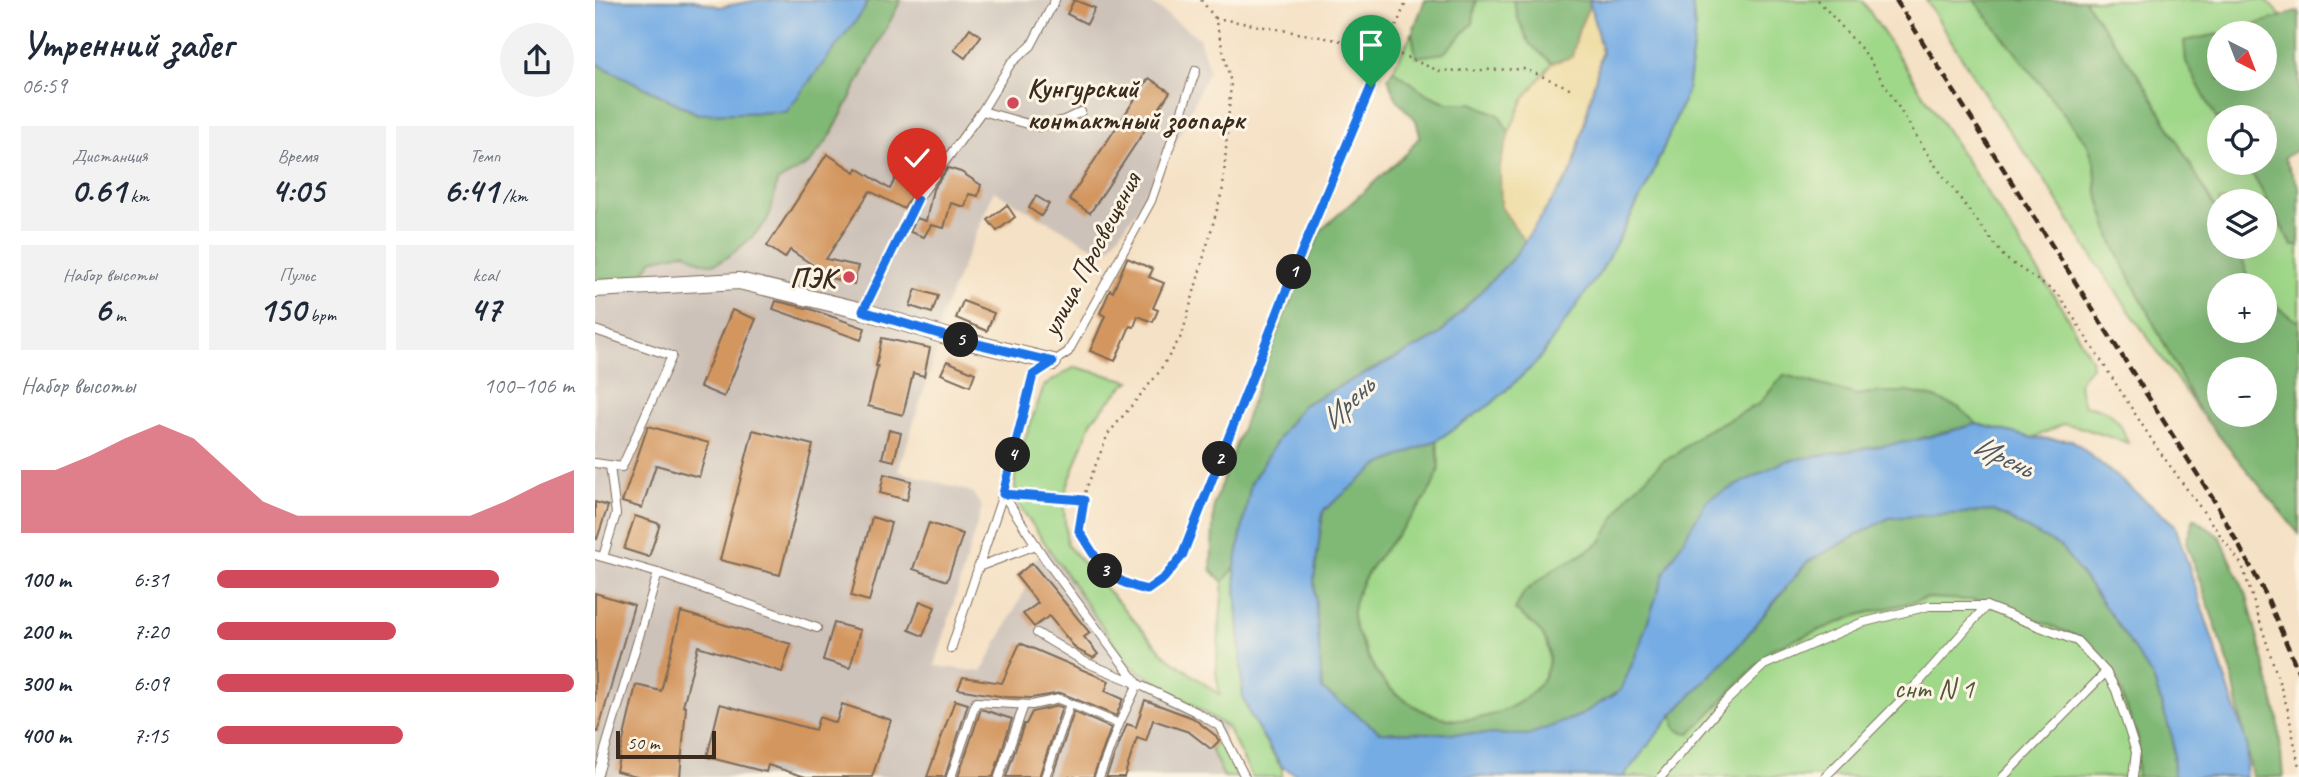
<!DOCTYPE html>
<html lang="ru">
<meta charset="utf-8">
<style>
:root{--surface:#fff;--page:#f2f2f3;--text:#1f2937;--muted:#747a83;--accent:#d1495b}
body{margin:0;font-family:Caveat,sans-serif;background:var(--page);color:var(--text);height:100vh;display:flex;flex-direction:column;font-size:26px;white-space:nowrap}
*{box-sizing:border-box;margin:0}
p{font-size:23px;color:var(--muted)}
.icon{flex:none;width:38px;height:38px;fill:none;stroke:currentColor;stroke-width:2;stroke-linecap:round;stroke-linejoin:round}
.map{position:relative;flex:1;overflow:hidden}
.panel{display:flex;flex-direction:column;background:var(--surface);width:595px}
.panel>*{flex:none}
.needle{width:46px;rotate:138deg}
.fabs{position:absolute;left:1612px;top:21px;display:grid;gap:14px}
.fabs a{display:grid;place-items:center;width:70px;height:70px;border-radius:50%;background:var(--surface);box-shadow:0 7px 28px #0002;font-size:35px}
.scale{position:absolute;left:21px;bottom:18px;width:100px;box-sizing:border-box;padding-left:7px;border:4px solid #3b2a1e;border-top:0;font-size:19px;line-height:24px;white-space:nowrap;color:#3b2a1e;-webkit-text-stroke:5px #fcf5e5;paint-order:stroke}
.pin{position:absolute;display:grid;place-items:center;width:60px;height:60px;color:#fff;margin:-72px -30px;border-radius:50% 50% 50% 0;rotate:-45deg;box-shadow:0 0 7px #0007}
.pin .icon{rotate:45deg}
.km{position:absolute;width:35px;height:35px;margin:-18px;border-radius:50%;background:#222;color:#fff;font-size:19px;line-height:35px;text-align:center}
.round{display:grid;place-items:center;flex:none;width:74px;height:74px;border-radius:37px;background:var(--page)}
.head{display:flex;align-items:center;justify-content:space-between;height:119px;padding:0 21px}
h1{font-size:38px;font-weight:600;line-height:52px}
.figures{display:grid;grid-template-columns:repeat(3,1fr);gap:10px;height:119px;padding:7px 21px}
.figures div{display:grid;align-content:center;border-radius:0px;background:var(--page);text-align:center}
.figures b{font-size:35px;font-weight:600}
.figures small{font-size:19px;font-weight:400}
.figures p{font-size:19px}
.chart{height:196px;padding:14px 21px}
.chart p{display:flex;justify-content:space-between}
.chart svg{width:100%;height:126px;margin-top:7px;fill:var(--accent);opacity:.7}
ul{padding:0 21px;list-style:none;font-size:23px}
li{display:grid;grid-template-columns:112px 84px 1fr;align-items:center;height:52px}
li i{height:18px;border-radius:9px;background:var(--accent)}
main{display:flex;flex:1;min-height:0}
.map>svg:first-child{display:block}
.industrial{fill:#cdc2b9}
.green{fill:#a0d88a;stroke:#6e8154;stroke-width:2}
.forest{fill:#80b876;stroke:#5e714a;stroke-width:2;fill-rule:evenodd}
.sand{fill:#eeda9e;stroke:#94825e;stroke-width:2}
.water{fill:#75ace4;stroke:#586b81;stroke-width:2}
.building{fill:#d3965e}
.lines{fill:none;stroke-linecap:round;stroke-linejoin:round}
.service-casing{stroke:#7c6a58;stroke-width:10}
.minor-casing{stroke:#7c6a58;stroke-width:18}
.path{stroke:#7c6a58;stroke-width:2.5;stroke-dasharray:2 5;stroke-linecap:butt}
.service{stroke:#fff;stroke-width:8}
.minor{stroke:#fff;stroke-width:16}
.rail{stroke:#3b2a1e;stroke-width:4.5;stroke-dasharray:10 5;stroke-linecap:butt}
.route-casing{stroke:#fff;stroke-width:14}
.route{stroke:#1a73e8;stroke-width:9}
.poi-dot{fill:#d1495b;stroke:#fcf5e5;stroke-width:2.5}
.labels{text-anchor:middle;stroke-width:6;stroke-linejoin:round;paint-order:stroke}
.poi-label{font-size:28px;font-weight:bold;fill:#3b2a1e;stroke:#fcf5e5;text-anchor:start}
.street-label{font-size:28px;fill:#3b2a1e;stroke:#fcf5e5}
.park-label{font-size:28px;fill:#545639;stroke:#fcf5e5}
.water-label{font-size:30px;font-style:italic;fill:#4f5863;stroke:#fcf5e5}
</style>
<main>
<section class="panel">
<div class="head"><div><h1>Утренний забег</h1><p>06:59</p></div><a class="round"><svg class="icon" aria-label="share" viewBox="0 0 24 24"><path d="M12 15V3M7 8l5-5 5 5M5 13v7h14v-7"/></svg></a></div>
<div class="figures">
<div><p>Дистанция</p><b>0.61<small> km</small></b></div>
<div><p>Время</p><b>4:05</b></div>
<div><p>Темп</p><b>6:41<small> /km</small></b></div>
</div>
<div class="figures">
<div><p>Набор высоты</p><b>6<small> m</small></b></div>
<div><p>Пульс</p><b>150<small> bpm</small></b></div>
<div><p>kcal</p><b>47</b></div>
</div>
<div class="chart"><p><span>Набор высоты</span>100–106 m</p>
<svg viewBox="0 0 160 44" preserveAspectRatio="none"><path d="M0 44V22L10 22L20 17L30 11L40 6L50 11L60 22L70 33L80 38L90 38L100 38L110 38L120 38L130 38L140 33L150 27L160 22V44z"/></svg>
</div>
<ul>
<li><b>100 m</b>6:31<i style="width:79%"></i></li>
<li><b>200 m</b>7:20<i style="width:50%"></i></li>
<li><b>300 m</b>6:09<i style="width:100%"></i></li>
<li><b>400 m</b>7:15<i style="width:52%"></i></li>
</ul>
</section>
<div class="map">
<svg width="1704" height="777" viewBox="0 0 1704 777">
<rect width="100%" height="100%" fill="#fcf5e5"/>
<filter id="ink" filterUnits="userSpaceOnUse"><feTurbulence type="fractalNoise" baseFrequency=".0143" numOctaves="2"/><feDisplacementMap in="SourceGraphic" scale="14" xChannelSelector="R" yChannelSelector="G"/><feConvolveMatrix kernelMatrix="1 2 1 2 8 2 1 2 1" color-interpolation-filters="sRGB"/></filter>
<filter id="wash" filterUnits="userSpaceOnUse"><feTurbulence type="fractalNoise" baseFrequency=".00686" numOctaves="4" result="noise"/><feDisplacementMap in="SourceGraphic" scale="28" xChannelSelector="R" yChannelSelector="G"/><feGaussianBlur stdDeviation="1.57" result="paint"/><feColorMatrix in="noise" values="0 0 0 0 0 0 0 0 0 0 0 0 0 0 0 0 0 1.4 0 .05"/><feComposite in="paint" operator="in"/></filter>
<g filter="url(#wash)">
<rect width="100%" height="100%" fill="#f5e1c5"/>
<!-- industrial -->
<path class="industrial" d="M306,0H552L604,38L614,70L563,181L510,254L399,191L346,317L341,353L303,471L377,492L387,507L340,666L387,672L431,588L421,576L453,548L533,664L632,727L626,739L616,749L629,777H0V282L46,277L57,260L91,252L105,262L141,250L160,233L173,219L181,182L236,135Z"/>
<!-- green -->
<g class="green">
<path d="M881,0H918L924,21L935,44L957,63L928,100L914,133L904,115L877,103H853L832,94L798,70L817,33L821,57L878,23Z"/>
<path d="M1097,0H1267L1467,308L1496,359L1497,367C1480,380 1483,386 1489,405C1516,409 1524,417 1533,443L1481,426L1468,424L1438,438L1382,424L1365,408L1340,398L1313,392H1284L1262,395L1189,375L1164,404L1107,433L1079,456L1069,460L1006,542L979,559L962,567L920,610C932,620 948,629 952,645C966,695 893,726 853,719C827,714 799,696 783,674C777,666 773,655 769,646C764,637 756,621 758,611C764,560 826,523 843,472C845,463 842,450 842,440L896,404L941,363L1006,271L1054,182L1092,92L1100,31Z"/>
<path d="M1331,0H1379L1492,143L1500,164L1502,192L1518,244L1603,410L1500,261L1449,179L1402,114Z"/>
<path d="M1489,0H1671L1688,18L1632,33L1589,41L1624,124V163H1650C1668,189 1680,219 1698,246H1704V323L1670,298V285H1656L1642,247H1670V201H1624V215L1550,85Z"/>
<path d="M480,367L535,381L526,388L497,420L468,498L472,545L570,655L625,695L621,673L628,582L640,567L648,698L656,717L687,769V777H657L632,727L533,664L421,501L419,469L449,386Z"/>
<path d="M1334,598L1396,601L1486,638L1518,671L1543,739L1542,777H1028L1078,714L1080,728L1096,733L1178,648L1263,615Z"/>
<path d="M626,739L645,777H629L616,749Z"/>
</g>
<!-- forest -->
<g class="forest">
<path d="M273,0H306L236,135L215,163L182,182C179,193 178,210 172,220C164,232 134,259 121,263C109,267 99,258 91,252L57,260L46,277L0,282V63L103,114L269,10Z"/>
<path d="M830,0H881L878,23L849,53L821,57L817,33Z"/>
<path d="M918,0H994L995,4L984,29L977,57L957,63L935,44L924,21Z"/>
<path d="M1379,0H1489L1550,85L1624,215V247H1642L1644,250L1656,285H1624V331H1670V298L1704,323V534L1603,410L1518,244L1502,192L1500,164L1492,143ZM1624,369H1670V415H1624Z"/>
<path d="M1704,11V148L1689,158L1704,187V246H1698C1681,219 1668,189 1650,163H1670V117H1624V124L1591,62L1589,41L1624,34V79H1670V33H1632Z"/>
<path d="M798,70L832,94L852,103H877L904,115L914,133L905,166L906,207L930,242L919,257L842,337L708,405L689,430L656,483L640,567L628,582L616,570L619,504L684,328L726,230L812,153L825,136L821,120L805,104L797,90L793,77Z"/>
<path d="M1189,375L1262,395L1284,392H1314L1340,398L1365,408L1382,424L1317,441L1044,647L1026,690L984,716L933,736L785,732L727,689L719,580L728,511L782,466L842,440C842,450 845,463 843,472C826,524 764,559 758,611C756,624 773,658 780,670C794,694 827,714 853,719C893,726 967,694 952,644C947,629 932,620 920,610L929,592L962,567L979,559L1006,542L1033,495L1069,460L1079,456L1107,433L1164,404Z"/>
<path d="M1399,511L1466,547L1519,619L1558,678L1578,740L1579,777H1542L1543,739L1518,671L1486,638L1396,601L1334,598L1263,615L1178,648L1096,733L1087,732L1080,728L1078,714L1140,650L1212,562L1294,518Z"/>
<path d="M1599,518L1625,537L1652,596L1683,717L1688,777H1657L1636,670L1591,542Z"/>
</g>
<!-- sand -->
<path class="sand" d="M995,4L1007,52L978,169L930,242L906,207L905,166L914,133L928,100L957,63L977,57L984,29Z"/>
<!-- water -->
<g class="water">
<path d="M0,0H99L125,7L163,0H273L269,10L191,112L103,114L0,63Z"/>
<path d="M994,0H1097L1100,31L1092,92L1054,182L1006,271L941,363L896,404L842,440L782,466L728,511L719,580L727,689L785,732L933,735L984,716L1026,690L1044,647L1070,571L1112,500L1190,461L1317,441L1382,424L1438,438L1477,440L1580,525L1652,745L1651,777H1579L1578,740L1558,678L1519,619L1466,547L1399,511L1294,518L1212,562L1140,650L1078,714L1028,777H706L687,767L656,717L648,698L640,567L656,483L689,430L708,405L842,337L919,257L978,169L1007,52Z"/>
</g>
<g id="blocks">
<!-- building -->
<g class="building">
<path d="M479,0L500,8L492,24L472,14Z"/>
<path d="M375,28L386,36L370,58L359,50Z"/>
<path d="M554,78L575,92L495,213L474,199Z"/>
<path d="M322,133L343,144L309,209L275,191L231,259L263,266L259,284L232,277L233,275L195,250L190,258L172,246L232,154L260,172L262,168L295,189Z"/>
<path d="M353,168L366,172L386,185L383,196L374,194L370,207L356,203L349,228L336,225L329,237L315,232L321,218L331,221L338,189Z"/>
<path d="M441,196L454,204L446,216L434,208Z"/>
<path d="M412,205L420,217L402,231L393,220Z"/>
<path d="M532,258L558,269L554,277L569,283L558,308L563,310L558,322L543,316L539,327L535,326L520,361L495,351L510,316L505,313L515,290L518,292Z"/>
<path d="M321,289L343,296L337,313L315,306Z"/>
<path d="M181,301L215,309L270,328L266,340L178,309Z"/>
<path d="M368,301L399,313L392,331L361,318Z"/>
<path d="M137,310L161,319L129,397L105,387Z"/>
<path d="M287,338L335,348L329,376L318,373L308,415L273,406L283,366H281Z"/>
<path d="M352,361L380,373L375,386L346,374Z"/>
<path d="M53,426L114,443L104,477L61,465L47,508L27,502Z"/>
<path d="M158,430L218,445L185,575L125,560Z"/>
<path d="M294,430L306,433L299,461L287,458Z"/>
<path d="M289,474L316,481L312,500L285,493Z"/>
<path d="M0,502L13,506L2,539L0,538Z"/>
<path d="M40,516L65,524L54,557L29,549Z"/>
<path d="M277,517L296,523L274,601L256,596Z"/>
<path d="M334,523L368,534L352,581L318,569Z"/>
<path d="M437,563L495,633L489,637L503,654L498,658L481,649L454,616L439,627L428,614L443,603L421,576Z"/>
<path d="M0,593L39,605L3,732L0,731Z"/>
<path d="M325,601L340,607L328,636L314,630Z"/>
<path d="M86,612L196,644L187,672L103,646L88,706L91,707L85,777H46L21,771L41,685L66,691Z"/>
<path d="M239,623L265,630L255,668L228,660Z"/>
<path d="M425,643L514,681L510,691L528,699L521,716L466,693L436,698L410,697L363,689L368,677L407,683Z"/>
<path d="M360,700L373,704L350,777H332Z"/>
<path d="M550,700L598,718L621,736L624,741L616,749L594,732L558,720L551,741L542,738L529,777H511L532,724L541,727Z"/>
<path d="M125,704L220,730L224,717L241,723L247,704L296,720L277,777H211L173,765L171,772L112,757Z"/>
<path d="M463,706L467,707L444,777H411L429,724H431L437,712Z"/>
<path d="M386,709L417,719L398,777H363Z"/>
<path d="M479,712L516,728L498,777H457Z"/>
</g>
</g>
</g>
<g filter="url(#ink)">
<use href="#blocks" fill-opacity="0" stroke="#7c6a58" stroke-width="2"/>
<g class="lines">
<!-- service casing -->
<g class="service-casing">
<g id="service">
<path d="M387,111L444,127L469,120L486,112"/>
<path d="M268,311L322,200L387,111L416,63L436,46L460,0"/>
<path d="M0,330L77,356L27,467L0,463"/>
<path d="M408,494L450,559L543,684L490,662L442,633"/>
<path d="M0,555L63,573L222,628"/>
<path d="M8,557L21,514L15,466"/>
<path d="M383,567L441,545"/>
<path d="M356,649L408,494L438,375L473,352L556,201L601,70"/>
<path d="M2,777L63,573"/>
<path d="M356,777L381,702L437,705L464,699L524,724L543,684L601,712L624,726L650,777"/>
<path d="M404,777L429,705"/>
<path d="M450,777L475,704"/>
<path d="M504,777L524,724"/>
<path d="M1066,777L1126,706L1169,665L1266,623L1334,606H1391L1482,641L1511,672L1521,690L1541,752L1538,777"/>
<path d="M1230,777L1325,681L1391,606"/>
<path d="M1408,777L1511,672"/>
</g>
</g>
<!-- minor casing -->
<g class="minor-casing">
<path id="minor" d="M0,289L144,281L268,311L354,337L458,362"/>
</g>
<!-- path -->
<g class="path">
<path d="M606,0L620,18L636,83L628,188L587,335L562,375L513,434L491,489L484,531C505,564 511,581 552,590L570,578L587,556L702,263L812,0"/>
<path d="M1223,0L1270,53L1337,161L1410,258L1464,295L1562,448L1647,565L1693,710L1704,767"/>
<path d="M620,18L792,49L844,71L930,69L979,90"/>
<path d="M419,494L489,500"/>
</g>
<!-- service -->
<use href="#service" class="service"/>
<!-- minor -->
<use href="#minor" class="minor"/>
<!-- rail -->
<path class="rail" d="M1301,0L1620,502L1671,595L1704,673"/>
</g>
</g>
<g class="lines" filter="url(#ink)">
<!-- route casing -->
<g class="route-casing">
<path id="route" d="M322,200L268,311L354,337L458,362L438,375L408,494L489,500L484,531C505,564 511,581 552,590L569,578L587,556L702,263L776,87"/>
</g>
<!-- route -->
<use href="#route" class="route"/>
</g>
<!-- markers -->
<g class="poi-dot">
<circle cx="418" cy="103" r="7"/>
<circle cx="254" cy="277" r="7"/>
</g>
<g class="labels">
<!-- poi labels -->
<g class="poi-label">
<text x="432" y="97">Кунгурский<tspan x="432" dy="32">контактный зоопарк</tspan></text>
<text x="240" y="287" text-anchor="end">ПЭК</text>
</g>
<!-- street labels -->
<g class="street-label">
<text transform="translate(495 254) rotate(-62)" y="10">улица Просвещения</text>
</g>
<!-- park labels -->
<g class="park-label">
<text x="1339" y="698">снт N 1</text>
</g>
<!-- water labels -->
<g class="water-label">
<text transform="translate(752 403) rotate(-45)" y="10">Ирень</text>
<text transform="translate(1408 456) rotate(25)" y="10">Ирень</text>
</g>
</g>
</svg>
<div class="fabs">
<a><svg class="needle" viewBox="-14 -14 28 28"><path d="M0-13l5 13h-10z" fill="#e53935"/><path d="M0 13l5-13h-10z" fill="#747a83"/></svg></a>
<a><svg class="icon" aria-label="locate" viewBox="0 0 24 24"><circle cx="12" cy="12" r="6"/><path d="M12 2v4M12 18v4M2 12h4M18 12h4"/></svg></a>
<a><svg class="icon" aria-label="layers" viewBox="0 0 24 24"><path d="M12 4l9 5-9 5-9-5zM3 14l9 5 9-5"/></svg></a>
<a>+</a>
<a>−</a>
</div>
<div class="scale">50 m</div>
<div class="pin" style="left:776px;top:87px;background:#1e9e55"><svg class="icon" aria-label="arrive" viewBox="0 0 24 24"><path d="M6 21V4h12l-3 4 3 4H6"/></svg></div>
<div class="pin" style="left:322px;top:200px;background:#d93025"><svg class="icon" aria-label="check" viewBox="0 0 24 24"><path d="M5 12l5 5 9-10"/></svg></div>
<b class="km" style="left:699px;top:272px">1</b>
<b class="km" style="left:625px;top:459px">2</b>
<b class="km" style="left:510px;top:571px">3</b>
<b class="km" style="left:418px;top:455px">4</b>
<b class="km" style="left:366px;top:340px">5</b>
</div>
</main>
